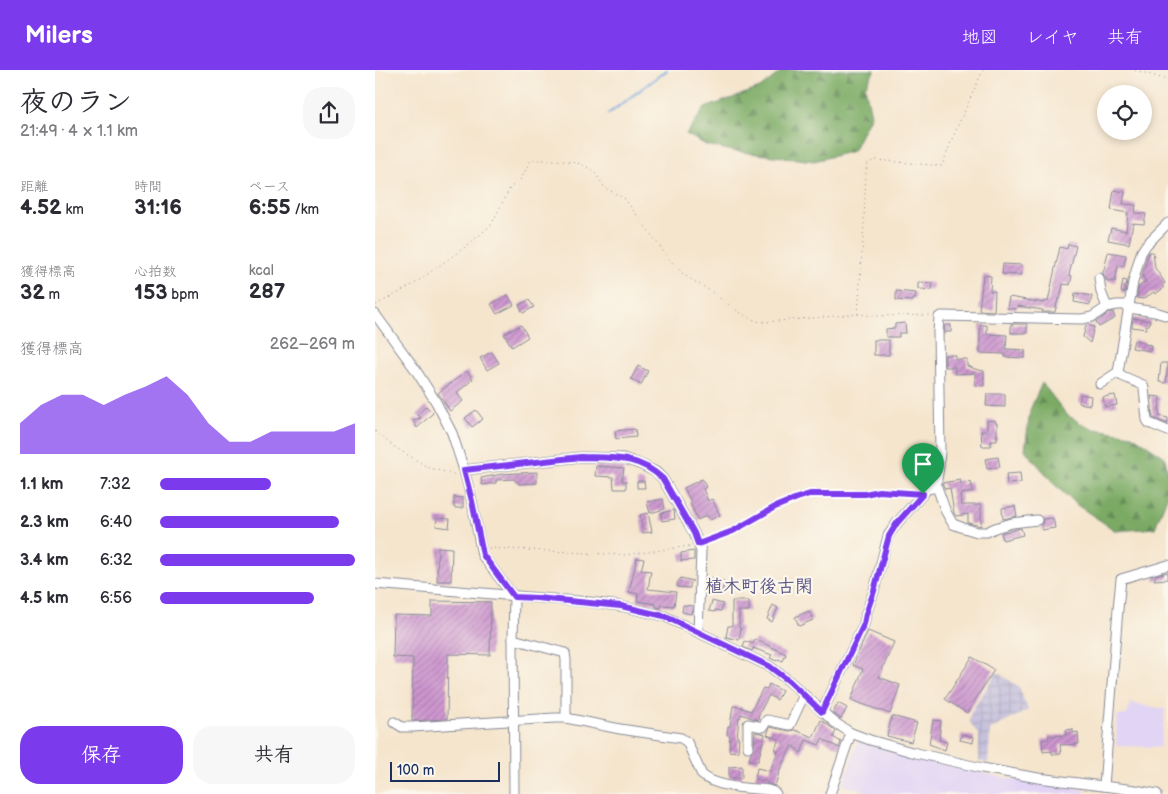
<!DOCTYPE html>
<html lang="ja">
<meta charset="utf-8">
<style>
:root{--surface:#fff;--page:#f7f7f7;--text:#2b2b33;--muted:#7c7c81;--accent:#7c3aed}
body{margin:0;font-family:"Balsamiq Sans","Klee One",sans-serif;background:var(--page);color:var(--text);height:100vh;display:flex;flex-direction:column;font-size:19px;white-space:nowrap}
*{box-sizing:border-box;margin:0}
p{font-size:16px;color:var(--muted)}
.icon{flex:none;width:28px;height:28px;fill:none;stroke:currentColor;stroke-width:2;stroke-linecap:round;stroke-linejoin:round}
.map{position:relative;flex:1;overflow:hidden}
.sheet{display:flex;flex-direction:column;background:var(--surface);width:375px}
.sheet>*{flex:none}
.fabs{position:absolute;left:722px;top:15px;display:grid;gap:10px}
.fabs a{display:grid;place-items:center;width:55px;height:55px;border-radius:50%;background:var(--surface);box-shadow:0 2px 8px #0003;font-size:25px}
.scale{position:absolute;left:15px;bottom:12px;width:110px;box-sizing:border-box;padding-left:5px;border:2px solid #1b2f5e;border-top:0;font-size:14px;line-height:18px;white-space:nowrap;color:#1b2f5e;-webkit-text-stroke:4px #fbf7ec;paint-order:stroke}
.pin{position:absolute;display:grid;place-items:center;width:42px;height:42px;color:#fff;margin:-51px -21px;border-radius:50% 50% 50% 0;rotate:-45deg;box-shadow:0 0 5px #0007}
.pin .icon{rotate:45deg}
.round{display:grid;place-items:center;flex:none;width:52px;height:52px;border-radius:20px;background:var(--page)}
.headline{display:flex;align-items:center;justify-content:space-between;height:85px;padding:0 20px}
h1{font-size:28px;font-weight:700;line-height:38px}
.metrics{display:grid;grid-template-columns:repeat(3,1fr);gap:8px;height:85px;padding:5px 20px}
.metrics div{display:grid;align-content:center}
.metrics b{font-size:21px;font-weight:700}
.metrics small{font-size:14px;font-weight:400}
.metrics p{font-size:14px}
.chart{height:140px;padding:10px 20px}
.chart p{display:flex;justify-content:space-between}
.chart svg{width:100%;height:90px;margin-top:5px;fill:var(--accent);opacity:.7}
.cta{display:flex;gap:10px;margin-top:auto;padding:10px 20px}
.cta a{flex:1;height:58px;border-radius:20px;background:var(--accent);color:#fff;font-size:20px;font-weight:700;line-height:58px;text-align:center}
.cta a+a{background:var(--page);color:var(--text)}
ul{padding:0 20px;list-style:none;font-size:16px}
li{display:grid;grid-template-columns:80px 60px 1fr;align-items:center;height:38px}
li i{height:12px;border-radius:6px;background:var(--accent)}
header{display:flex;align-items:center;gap:30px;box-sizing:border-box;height:70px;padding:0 25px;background:var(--accent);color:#fff}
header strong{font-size:24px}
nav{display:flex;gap:28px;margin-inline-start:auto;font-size:18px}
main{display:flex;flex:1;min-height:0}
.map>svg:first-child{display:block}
.built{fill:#e1d4f4}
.industrial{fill:url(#industrial-grid)}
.forest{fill:url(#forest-firs);stroke:#4a6c61}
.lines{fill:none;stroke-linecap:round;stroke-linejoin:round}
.stream{stroke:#6fa3db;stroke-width:2.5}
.building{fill:url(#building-hatch)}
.minor-casing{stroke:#888a96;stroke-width:11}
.path{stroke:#888a96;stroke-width:1;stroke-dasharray:1 4;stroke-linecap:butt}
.minor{stroke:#fff;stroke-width:9}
.route-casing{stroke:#fff;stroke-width:10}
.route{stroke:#7c3aed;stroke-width:6}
.labels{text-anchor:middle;stroke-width:4.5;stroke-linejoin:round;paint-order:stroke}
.quarter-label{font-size:18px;font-weight:bold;fill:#595386;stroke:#fbf7ec}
</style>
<header>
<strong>Milers</strong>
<nav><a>地図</a><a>レイヤ</a><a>共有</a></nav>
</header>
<main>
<section class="sheet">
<div class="headline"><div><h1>夜のラン</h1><p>21:49 · 4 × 1.1 km</p></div><a class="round"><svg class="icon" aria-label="share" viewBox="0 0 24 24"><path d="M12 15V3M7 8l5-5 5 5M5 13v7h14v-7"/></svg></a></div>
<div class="metrics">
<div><p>距離</p><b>4.52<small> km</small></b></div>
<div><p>時間</p><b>31:16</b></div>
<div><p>ペース</p><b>6:55<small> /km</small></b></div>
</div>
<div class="metrics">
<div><p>獲得標高</p><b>32<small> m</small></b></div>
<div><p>心拍数</p><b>153<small> bpm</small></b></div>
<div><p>kcal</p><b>287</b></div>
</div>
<div class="chart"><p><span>獲得標高</span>262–269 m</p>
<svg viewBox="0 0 160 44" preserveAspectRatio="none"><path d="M0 44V29L10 20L20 15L30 15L40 20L50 15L60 11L70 6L80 15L90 29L100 38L110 38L120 33L130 33L140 33L150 33L160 29V44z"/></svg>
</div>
<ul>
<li><b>1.1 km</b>7:32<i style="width:57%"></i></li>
<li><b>2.3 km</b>6:40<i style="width:92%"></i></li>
<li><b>3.4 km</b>6:32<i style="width:100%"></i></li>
<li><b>4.5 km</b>6:56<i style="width:79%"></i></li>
</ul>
<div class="cta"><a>保存</a><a>共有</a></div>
</section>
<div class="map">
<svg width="793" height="724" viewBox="0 0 793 724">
<defs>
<pattern id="industrial-grid" width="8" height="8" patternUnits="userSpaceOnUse" patternTransform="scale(1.25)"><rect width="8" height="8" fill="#c5c0db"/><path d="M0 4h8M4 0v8" fill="none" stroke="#a9a5be"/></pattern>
<pattern id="forest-firs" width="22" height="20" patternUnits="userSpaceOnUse" patternTransform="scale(1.25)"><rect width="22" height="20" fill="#7aaa64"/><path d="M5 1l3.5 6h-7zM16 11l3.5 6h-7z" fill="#638b56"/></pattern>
<pattern id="building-hatch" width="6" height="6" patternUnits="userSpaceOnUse" patternTransform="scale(1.25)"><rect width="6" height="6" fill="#cd95cf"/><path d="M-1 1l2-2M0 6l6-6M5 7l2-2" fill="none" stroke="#a67aab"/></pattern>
</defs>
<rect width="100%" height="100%" fill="#fbf7ec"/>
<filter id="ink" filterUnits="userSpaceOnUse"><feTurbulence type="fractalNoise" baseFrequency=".02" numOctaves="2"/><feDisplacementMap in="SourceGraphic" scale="10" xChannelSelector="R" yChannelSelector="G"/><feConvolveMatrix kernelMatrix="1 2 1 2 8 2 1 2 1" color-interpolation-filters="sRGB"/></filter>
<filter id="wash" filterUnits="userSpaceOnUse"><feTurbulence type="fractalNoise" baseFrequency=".0096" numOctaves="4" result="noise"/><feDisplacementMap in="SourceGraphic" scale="20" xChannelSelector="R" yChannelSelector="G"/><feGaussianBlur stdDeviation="1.12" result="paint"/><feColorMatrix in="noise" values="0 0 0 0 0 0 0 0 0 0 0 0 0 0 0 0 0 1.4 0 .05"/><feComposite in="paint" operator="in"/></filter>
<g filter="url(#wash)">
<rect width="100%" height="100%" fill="#f5e5cd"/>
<!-- built -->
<g class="built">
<path d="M755,633L790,639L785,677L741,676L742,646L752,645Z"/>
<path d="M483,671L566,694L625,707L711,719L709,724H500L468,715Z"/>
</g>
<!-- industrial -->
<path class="industrial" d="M622,602L644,617L653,640L615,660L613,693L604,691V666L595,652L596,642Z"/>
<!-- forest -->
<g class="forest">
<path d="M408,0H500L490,17L496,45L478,81L439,91L358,81L331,75L311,64L330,38L385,18Z"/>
<path d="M667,313L692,345L714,358L757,365L790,387L793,405V424L780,458L741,461L702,435L682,417L650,380L655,340Z"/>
</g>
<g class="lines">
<!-- stream -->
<path class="stream" d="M233,44L292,0"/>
</g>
<g id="blocks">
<!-- building -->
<g class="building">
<path d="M739,120L750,122L748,134L761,135L760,143L771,144L769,154L758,153L754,174L733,170L736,158L751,161L753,143L736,140Z"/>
<path d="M693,174L701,176L694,205L697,206L695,215L688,214L685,229H683L680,242H667L668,240L642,236L641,239L632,238L634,227L669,233L670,231L673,232L679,203L685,177L692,179Z"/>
<path d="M733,182L751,185L749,196L743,195L740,212L731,210L728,203V200H729Z"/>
<path d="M774,182H778L780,198L790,213L787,215L789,218L780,224L779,222L768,229L762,228L764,216L771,212L767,205Z"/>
<path d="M628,194L647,195L646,205L627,204Z"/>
<path d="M608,205L616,206L615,221H620L619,241L604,240Z"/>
<path d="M748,210L752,211L750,223L746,222Z"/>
<path d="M543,212L558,213L557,220L543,219Z"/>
<path d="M521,221L541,223L540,229H537V231L521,230Z"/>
<path d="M700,223L717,226L715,235L699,232Z"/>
<path d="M133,225L139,235L122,244L116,234Z"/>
<path d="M154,230L159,237L148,243L144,235Z"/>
<path d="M738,242L740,248L724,257L721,252L734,243Z"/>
<path d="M758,248L775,251L774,255L771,256V259L757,257Z"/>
<path d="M530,253L531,263H524V267H511V259L520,258V254Z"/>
<rect x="636" y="254" width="16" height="9"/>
<path d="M146,255L153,267L137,277L129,264Z"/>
<path d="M570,255H576V262H570V265L569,264Z"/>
<path d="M605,255H612V264L632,265L631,279L650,280V288L630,287V284L605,283Z"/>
<path d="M711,255L719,257L715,273L708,267Z"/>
<rect x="499" y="270" width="15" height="15"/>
<path d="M759,270L769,272V274L776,275L775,281L757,278Z"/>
<path d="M117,282L124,293L112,300L105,288Z"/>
<path d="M570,285H580V289H592V296L603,300L609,301V316L600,315V303L580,304V297H570Z"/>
<path d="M786,293H793L791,313L784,312Z"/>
<path d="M263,296L273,301L266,315L256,309Z"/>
<path d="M92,301L98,309L82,323L88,331L75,341L63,323Z"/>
<path d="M612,324H630V337L611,336Z"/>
<path d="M706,324L716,326L715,335L704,333Z"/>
<path d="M740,325L742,335L730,337L728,327Z"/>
<path d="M776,326L785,327L784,346L793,348V354L778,348Z"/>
<path d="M51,336L58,343L42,358L38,350L46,348L42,345Z"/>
<path d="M101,340L108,349L97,357L90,348Z"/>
<path d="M620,350L621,353H622V371H616V376H607L606,361H612V351Z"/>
<path d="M260,359L261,367L241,369L240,361Z"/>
<path d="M623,387L625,397L612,399L610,389Z"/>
<path d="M221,396L249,398L247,411H251V419H239L238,407L220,406Z"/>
<path d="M162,402V413L144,414L139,409L121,410V413L107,415L106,408L127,404Z"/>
<path d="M645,403L646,413L632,414L631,404Z"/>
<path d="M327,409L331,417L328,419L333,431L337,429L345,445L335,450L332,445L323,450L315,433L316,432L309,418Z"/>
<path d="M585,410L586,414L596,412L598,422L585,424L586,435H606V456L593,453V444L581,446L579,443L575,418L570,419L567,413Z"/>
<path d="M262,411H269L270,418H262Z"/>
<path d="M79,427L88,428V438H79Z"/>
<path d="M288,429L290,439L275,443L272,432Z"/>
<path d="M640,436L642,446L628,449L627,438Z"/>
<path d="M299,440L300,449L287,451L286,443Z"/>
<path d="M273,443L277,462L268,463L265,445Z"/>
<path d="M62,448L75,449L74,458L61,456Z"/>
<path d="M678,448L680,458L667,460V454L668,449Z"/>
<path d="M646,458L648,465L628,470L626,463Z"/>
<path d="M63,477L77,478L76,511H62Z"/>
<path d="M319,481V490L306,491V483Z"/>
<path d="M262,488L269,489L266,500L276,501L273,519L301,522L299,536L287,535L286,538L281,537V534L262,531L263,524L254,522Z"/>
<path d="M793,502V509L779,510L781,505Z"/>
<path d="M306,508L318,511L315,514V518L302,517V513Z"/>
<path d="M336,510L349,511L348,521L336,520Z"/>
<path d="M57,531L116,532L115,585L73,584L72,649L37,651L38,588L18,587L19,545L57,546Z"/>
<path d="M337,531L348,534L346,541L340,540V542L334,541Z"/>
<path d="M357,531H374V541H364V558H366L364,570L351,567L353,556H357Z"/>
<path d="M308,535L318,536L316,544L307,542Z"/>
<path d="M398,535L403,538L397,552L392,549Z"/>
<path d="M434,541L438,550L424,556L420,547Z"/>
<path d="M493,561L519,572L504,607L525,615L515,644L476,630L488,599L478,595Z"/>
<path d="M380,569L411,584L408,591L403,589L402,591L395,588L397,585L378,578L377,581L368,577L370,571L378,574Z"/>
<path d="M597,587L619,600L592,643L570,629Z"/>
<path d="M394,614L407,621L402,630L394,625L384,644L383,650L366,644L365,648L364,647L362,668H364L363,682L354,681L355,665H352L353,656H355L358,636L367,637V638L376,641L388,618L392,619Z"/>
<path d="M463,633L472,638L466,649L458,643Z"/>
<path d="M517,646L542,653L536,672L512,666Z"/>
<path d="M446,650L461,661L458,667L466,672L464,678L447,669L444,675L431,670L426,683L417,675L405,699L400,716L392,714V712L380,709L382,698L395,701L403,681L400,679L404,669L392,665L395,657L414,661L420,660L438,667Z"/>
<path d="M558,650L566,651L564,670L572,672L570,680L554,674Z"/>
<path d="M698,659V663L703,662L704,674L685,675L686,684H677V681L668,682L667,670L674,669L673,666L691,665V660Z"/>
<path d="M380,662L390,664L383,691L374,690L376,683L379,677Z"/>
<path d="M587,664L599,667L598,673L585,670Z"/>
<path d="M367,696V708H354V697Z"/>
</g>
</g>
</g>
<g filter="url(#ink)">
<use href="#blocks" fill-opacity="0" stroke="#888a96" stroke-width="1"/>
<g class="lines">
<!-- minor casing -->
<g class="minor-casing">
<g id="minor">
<path d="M724,208L726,222L732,237L742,235H754"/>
<path d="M754,238L780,242L793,246"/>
<path d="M0,244L40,299L61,332L77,363L89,400L97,431L107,485L139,527L138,569L139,724"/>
<path d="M743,302L747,306L768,315L769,318L772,350L774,353L793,361"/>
<path d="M725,314L743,302L758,212L766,183L771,175L793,153"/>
<path d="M89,400L206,387L248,388L267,395L281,402L288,409L319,463L326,481L323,562"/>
<path d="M552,419L562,417L571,442L578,454L586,457L602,462H612L620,458L637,453L662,450"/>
<path d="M0,514L214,532L245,536L289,546L394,596L414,611L459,652L476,663L495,670L537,682L607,698L663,708L760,720L782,724"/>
<path d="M138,569L190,583L191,590V648"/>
<path d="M447,642L489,554L491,544L499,521L513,466L522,453L552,419L562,410L564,396L565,381L563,262L564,247L566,246L707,249L717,247L732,237"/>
<path d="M19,652L27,657H38L180,648H191L245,659L306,668L312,672L327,705C343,718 373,718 393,720L399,722L401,724"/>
<path d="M373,677V654L388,657L392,650L415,655L429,625"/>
<path d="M729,716L743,539L746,509L793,495"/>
<path d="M455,724L476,663"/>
</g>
</g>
<!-- path -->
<g class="path">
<path d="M760,0L793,10"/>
<path d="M1,235L39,214L93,175L116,155L135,118L146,109L156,90H182L206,94L218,100L230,118L250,129L294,189L309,205L334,220L361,240L374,248L385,252H391L483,244L498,246L557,245"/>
<path d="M483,244L489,152L491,100L493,93L501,90L567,96L577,69L608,0"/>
<path d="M0,361L18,376L54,398L82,405"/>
<path d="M330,472L358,461L400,437L422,428L435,424H490L504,421L538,423"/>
<path d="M114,478L250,485L315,476"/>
</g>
<!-- minor -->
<use href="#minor" class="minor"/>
</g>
</g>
<g class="lines" filter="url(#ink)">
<!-- route casing -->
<g class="route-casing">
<path id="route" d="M206,387C237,388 263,385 288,409L319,463L323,474L358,461L400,437L422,428L435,424H490L504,421L548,424L522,453L514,466L499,521L491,544L489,554L447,642L414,611L394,596L289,546L246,536L162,528L139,527L108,485L97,431L89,400Z"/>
</g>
<!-- route -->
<use href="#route" class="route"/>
</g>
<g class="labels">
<!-- quarter labels -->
<g class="quarter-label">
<text x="384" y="522">植木町後古閑</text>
</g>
</g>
</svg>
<div class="fabs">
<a><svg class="icon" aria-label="locate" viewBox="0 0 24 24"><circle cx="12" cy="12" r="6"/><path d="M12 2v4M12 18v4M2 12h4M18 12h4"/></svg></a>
</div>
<div class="scale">100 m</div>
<div class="pin" style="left:548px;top:424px;background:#1e9e55"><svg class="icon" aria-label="arrive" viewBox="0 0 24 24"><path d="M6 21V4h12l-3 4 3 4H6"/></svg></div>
</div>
</main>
